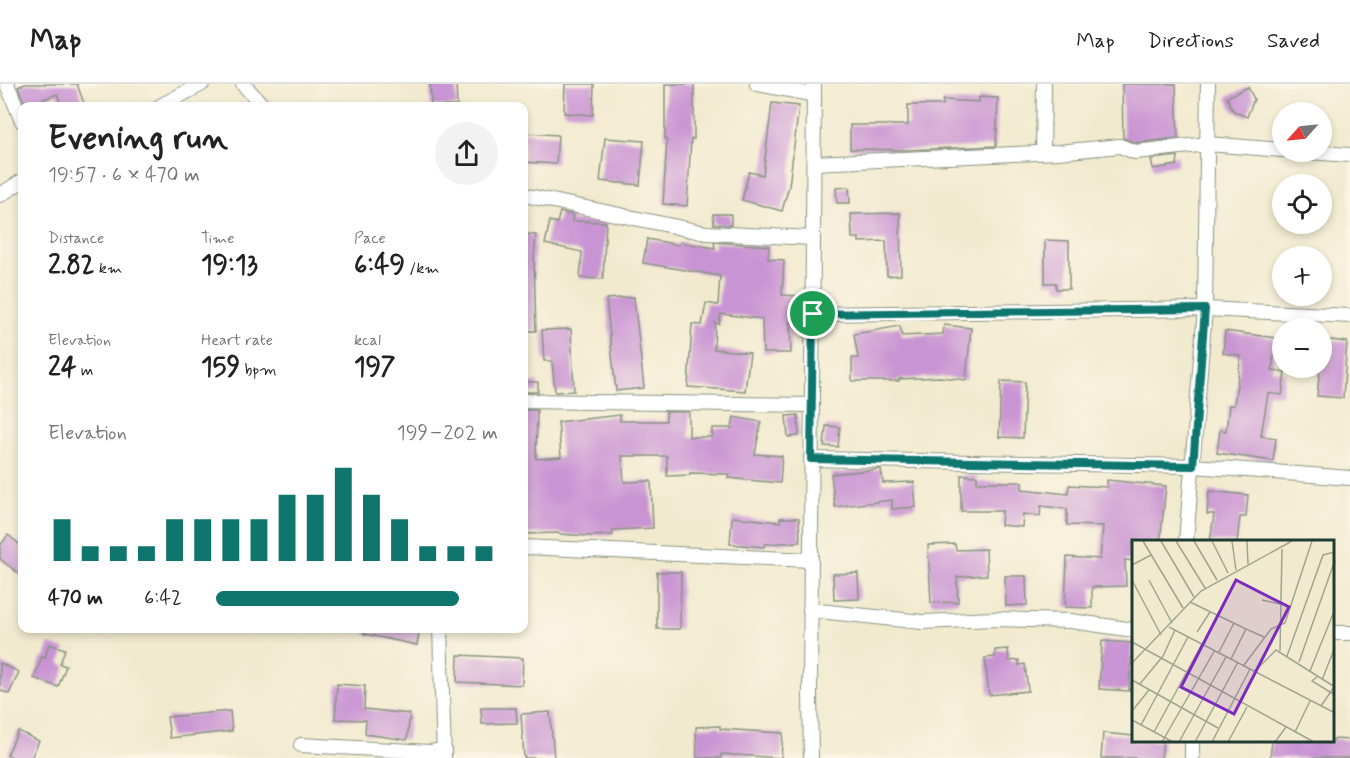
<!DOCTYPE html>
<meta charset="utf-8">
<style>
:root{--surface:#fff;--page:#f2f2f2;--text:#222;--muted:#767676;--line:#e0e0e0;--accent:#0f766e}
body{margin:0;font-family:Mynerve,sans-serif;background:var(--page);color:var(--text);height:100vh;display:flex;flex-direction:column;font-size:22px;white-space:nowrap}
*{box-sizing:border-box;margin:0}
p{font-size:20px;color:var(--muted)}
.icon{flex:none;width:33px;height:33px;fill:none;stroke:currentColor;stroke-width:2;stroke-linecap:round;stroke-linejoin:round}
.map{position:relative;flex:1;overflow:hidden}
.side{position:absolute;left:18px;top:18px;width:510px;height:531px;display:flex;flex-direction:column;background:var(--surface);border-radius:12px;box-shadow:0 3px 9px #0003}
.side>*{flex:none}
.needle{width:39px;rotate:243deg}
.buttons{position:absolute;left:1272px;top:18px;display:grid;gap:12px}
.buttons a{display:grid;place-items:center;width:60px;height:60px;border-radius:50%;background:var(--surface);box-shadow:0 3px 9px #0003;font-size:30px}
.pin{position:absolute;display:grid;place-items:center;width:51px;height:51px;color:#fff;margin:-26px;border:3px solid #fff;border-radius:50%;box-shadow:0 2px 6px #0007}
.round{display:grid;place-items:center;flex:none;width:63px;height:63px;border-radius:32px;background:var(--page)}
.summary{display:flex;align-items:center;justify-content:space-between;height:102px;padding:0 30px}
h1{font-size:33px;font-weight:700;line-height:45px}
.metrics{display:grid;grid-template-columns:repeat(3,1fr);gap:9px;height:102px;padding:6px 30px}
.metrics div{display:grid;align-content:center}
.metrics b{font-size:26px;font-weight:700}
.metrics small{font-size:16px;font-weight:400}
.metrics p{font-size:16px}
.chart{height:168px;padding:12px 30px}
.chart p{display:flex;justify-content:space-between}
.chart svg{width:100%;height:108px;margin-top:6px;stroke:var(--accent);stroke-width:6}
ul{padding:0 30px;list-style:none;font-size:20px}
li{display:grid;grid-template-columns:96px 72px 1fr;align-items:center;height:45px}
li i{height:15px;border-radius:8px;background:var(--accent)}
header{display:flex;align-items:center;gap:36px;box-sizing:border-box;height:84px;padding:0 30px;background:var(--surface);border-bottom:2px solid var(--line)}
header strong{font-size:28px}
nav{display:flex;gap:33px;margin-inline-start:auto;font-size:21px}
.map>svg:first-child{display:block}
.building{fill:#c994d3}
.lines{fill:none;stroke-linecap:round;stroke-linejoin:round}
.minor-casing{stroke:#889482;stroke-width:16}
.minor{stroke:#fff;stroke-width:14}
.route-casing{stroke:#fff;stroke-width:12}
.route{stroke:#0f766e;stroke-width:8}
.inset-road{fill:none;stroke:#9ea591;stroke-width:1.5}
.view{fill:#7b2cbf;fill-opacity:0.15;stroke:#7b2cbf;stroke-width:3}
.inset-edge{fill:none;stroke:#1f3d34;stroke-width:3}
</style>
<header>
<strong>Map</strong>
<nav><a>Map</a><a>Directions</a><a>Saved</a></nav>
</header>
<div class="map">
<svg width="1350" height="674" viewBox="0 0 1350 674">
<rect width="100%" height="100%" fill="#fcf5e5"/>
<filter id="ink" filterUnits="userSpaceOnUse"><feTurbulence type="fractalNoise" baseFrequency=".0167" numOctaves="2"/><feDisplacementMap in="SourceGraphic" scale="12" xChannelSelector="R" yChannelSelector="G"/><feConvolveMatrix kernelMatrix="1 2 1 2 8 2 1 2 1" color-interpolation-filters="sRGB"/></filter>
<filter id="wash" filterUnits="userSpaceOnUse"><feTurbulence type="fractalNoise" baseFrequency=".008" numOctaves="4" result="noise"/><feDisplacementMap in="SourceGraphic" scale="24" xChannelSelector="R" yChannelSelector="G"/><feGaussianBlur stdDeviation="1.35" result="paint"/><feColorMatrix in="noise" values="0 0 0 0 0 0 0 0 0 0 0 0 0 0 0 0 0 1.4 0 .05"/><feComposite in="paint" operator="in"/></filter>
<g filter="url(#wash)">
<rect width="100%" height="100%" fill="#f2eacf"/>
<g id="blocks">
<!-- building -->
<g class="building">
<path d="M25,0H77L85,22H62L57,10L26,22L18,3Z"/>
<path d="M430,0H456L457,22H431Z"/>
<path d="M565,0H594L593,31L564,29Z"/>
<path d="M665,0H694V55H691L687,122L663,120L667,55H665Z"/>
<path d="M1122,0H1176L1178,54L1136,59L1123,54Z"/>
<path d="M1248,3L1254,15L1247,33L1233,27L1227,13Z"/>
<path d="M979,13L998,14L996,62L908,66L850,65V41H908V21H943V16L979,18Z"/>
<path d="M772,19L799,22L789,102L782,127L742,116L749,88L763,91Z"/>
<path d="M524,49L558,51L556,80L524,78Z"/>
<path d="M605,54L644,57L640,101L600,97Z"/>
<path d="M1178,72L1177,81L1153,85L1151,75Z"/>
<path d="M849,103L850,119H837L836,104Z"/>
<path d="M560,128L573,131L572,137L606,138L603,195L580,194L582,168L545,160L550,137L557,139Z"/>
<path d="M900,129L901,191L887,192L886,157L859,158V154H852L851,130Z"/>
<path d="M713,130H731V141L714,140Z"/>
<path d="M524,150L536,151L534,175L536,247H524Z"/>
<path d="M647,155L679,161L680,158L715,164L714,158L769,162L768,175L784,176L782,211L799,212L797,238H790L791,269H763L762,235L721,230L719,240L715,239L714,265L750,269L745,307L688,303L692,240L702,241L706,219L718,221L720,192L643,179Z"/>
<path d="M1045,156L1069,157V205H1056V199H1045Z"/>
<path d="M634,213L644,304L616,307L606,215Z"/>
<path d="M944,241L971,244L966,296L940,293L899,295V297H852V274H858L854,250L900,242L902,252L943,250Z"/>
<path d="M571,245L574,307L555,308L552,277H544L542,246Z"/>
<path d="M1225,247L1276,254L1272,286L1285,288L1282,311L1268,309L1261,352L1276,354L1273,377L1217,369L1220,346L1226,347L1229,321H1234L1241,272L1223,269Z"/>
<path d="M1322,255L1347,258L1343,314L1317,312L1320,284H1322Z"/>
<path d="M1001,297L1025,298L1023,354L999,353Z"/>
<rect x="524" y="298" width="14" height="10"/>
<path d="M524,326H537L536,375L561,373L558,338L620,331V337H666V328H689V353H712V344H732L734,333L761,338L755,370L782,372L780,399L728,394L729,390L690,389V391L667,392V372H622L624,398L651,397L653,444L613,446V451L589,452L559,450V449L524,450Z"/>
<path d="M798,331L799,352L788,353L786,332Z"/>
<path d="M826,342L840,343L838,363L824,362Z"/>
<path d="M881,385L883,399L914,398L916,423L892,425V416L835,423L831,390Z"/>
<path d="M961,391L977,392V398H1022V405L1068,410L1069,401L1107,403V396L1166,402L1160,458H1134V477L1125,476L1126,502L1092,503V524L1065,523L1067,473L1100,475L1103,442L1067,441V425L1041,422L1040,432L1023,430L1022,443L1001,441L1002,427H961Z"/>
<path d="M1209,407L1248,411L1246,433H1240L1237,458H1210L1214,430H1207Z"/>
<path d="M732,433L780,438V434H799L800,458L765,460L764,463L730,460Z"/>
<path d="M8,451L22,462V492L0,475V462Z"/>
<path d="M955,460L956,466L986,465L987,491L957,493L958,518L931,519L928,461Z"/>
<path d="M657,488H681L680,545H657Z"/>
<path d="M858,489L859,515L834,516L833,490Z"/>
<path d="M1005,492H1026L1027,521L1006,522Z"/>
<path d="M365,544H420L417,561L364,550Z"/>
<path d="M1102,557L1132,559L1129,607L1099,605Z"/>
<path d="M49,560L65,565L60,580L66,582L58,603L34,594L42,573L45,574Z"/>
<path d="M1008,565L1009,577L1019,576V581L1025,580L1028,607L989,611L985,574L995,573V566Z"/>
<path d="M458,571L523,574L522,601L457,598Z"/>
<path d="M0,579L19,588L9,610L0,606Z"/>
<path d="M337,600L365,602L364,625L410,630L407,656L365,650L366,636L335,635Z"/>
<path d="M481,624H516L517,639L482,640Z"/>
<path d="M230,627L232,647L170,654L167,633Z"/>
<path d="M550,628L554,674H524L521,630Z"/>
<path d="M720,642V645L783,649L781,674L721,670V674H697L696,643Z"/>
<path d="M18,647L39,657L31,674H14L7,671Z"/>
<path d="M1103,649L1134,652V657H1163L1161,674H1101Z"/>
<path d="M1334,655L1350,656V674H1270L1272,657H1334Z"/>
</g>
</g>
</g>
<g filter="url(#ink)">
<use href="#blocks" fill-opacity="0" stroke="#889482" stroke-width="1.5"/>
<g class="lines">
<!-- minor casing -->
<g class="minor-casing">
<g id="minor">
<path d="M7,0L22,37"/>
<path d="M243,0L263,22"/>
<path d="M757,0L814,11"/>
<path d="M160,22L202,0"/>
<path d="M1043,68L1044,0"/>
<path d="M1308,68L1350,71"/>
<path d="M814,79L1058,68L1120,62L1135,68L1208,60L1282,66"/>
<path d="M0,111L22,97"/>
<path d="M524,111L706,149L813,154"/>
<path d="M813,230L1205,225L1350,232"/>
<path d="M524,317L812,321"/>
<path d="M811,375L1193,382L1350,394"/>
<path d="M1186,458L1205,225L1208,0"/>
<path d="M524,463L811,476"/>
<path d="M810,526L922,538L994,535L1071,537L1134,546"/>
<path d="M440,544L444,674"/>
<path d="M1334,549H1350"/>
<path d="M1192,658V674"/>
<path d="M301,661L430,668L444,666"/>
<path d="M811,674L810,612L814,0"/>
</g>
</g>
<!-- minor -->
<use href="#minor" class="minor"/>
</g>
</g>
<g class="lines" filter="url(#ink)">
<!-- route casing -->
<g class="route-casing">
<path id="route" d="M1205,225L1193,382L811,375L813,230Z"/>
</g>
<!-- route -->
<use href="#route" class="route"/>
</g>
<!-- overview -->
<g transform="translate(1132 456)">
<rect width="202" height="202" fill="#f2eacf"/>
<path class="inset-road" d="M11,1L51,68M29,1L62,57M44,1L73,48M62,1L85,40M80,1L96,33M100,1L104,30M115,1L116,24M0,25L19,15M0,40L29,95M17,40L40,83M130,60L148,64M58,62L114,89M37,87L203,173M65,92L78,72M0,102L182,202M148,111L150,9M87,112L102,83M155,116L191,15L203,12M99,119L114,89L132,97M167,122L203,20M0,123L69,51L160,1M112,125L139,89L153,83L180,1M123,131L144,110L203,147M178,131L203,69M185,137L180,141L203,155M0,140L86,188M190,140L203,107M7,145L31,116L43,90M189,166L202,147M0,171L17,150M0,180L41,202M9,185L56,97M22,192L70,104M163,192L178,161M30,202L83,110M47,202L94,117M63,202L106,122M80,202L118,129M96,202L115,167M143,202L154,187"/>
<path class="view" d="M104,40L157,67L102,174L49,147Z"/>
<rect width="202" height="202" class="inset-edge"/>
</g>
</svg>
<div class="buttons">
<a><svg class="needle" viewBox="-14 -14 28 28"><path d="M0-13l5 13h-10z" fill="#e53935"/><path d="M0 13l5-13h-10z" fill="#767676"/></svg></a>
<a><svg class="icon" aria-label="locate" viewBox="0 0 24 24"><circle cx="12" cy="12" r="6"/><path d="M12 2v4M12 18v4M2 12h4M18 12h4"/></svg></a>
<a>+</a>
<a>−</a>
</div>
<div class="pin" style="left:813px;top:230px;background:#1e9e55"><svg class="icon" aria-label="arrive" viewBox="0 0 24 24"><path d="M6 21V4h12l-3 4 3 4H6"/></svg></div>
<section class="side">
<div class="summary"><div><h1>Evening run</h1><p>19:57 · 6 × 470 m</p></div><a class="round"><svg class="icon" aria-label="share" viewBox="0 0 24 24"><path d="M12 15V3M7 8l5-5 5 5M5 13v7h14v-7"/></svg></a></div>
<div class="metrics">
<div><p>Distance</p><b>2.82<small> km</small></b></div>
<div><p>Time</p><b>19:13</b></div>
<div><p>Pace</p><b>6:49<small> /km</small></b></div>
</div>
<div class="metrics">
<div><p>Elevation</p><b>24<small> m</small></b></div>
<div><p>Heart rate</p><b>159<small> bpm</small></b></div>
<div><p>kcal</p><b>197</b></div>
</div>
<div class="chart"><p><span>Elevation</span>199–202 m</p>
<svg viewBox="0 0 160 44" preserveAspectRatio="none"><path d="M5 44V27M15 44V38M25 44V38M35 44V38M45 44V27M55 44V27M65 44V27M75 44V27M85 44V17M95 44V17M105 44V6M115 44V17M125 44V27M135 44V38M145 44V38M155 44V38"/></svg>
</div>
<ul>
<li><b>470 m</b>6:42<i style="width:86%"></i></li>
</ul>
</section>
</div>
